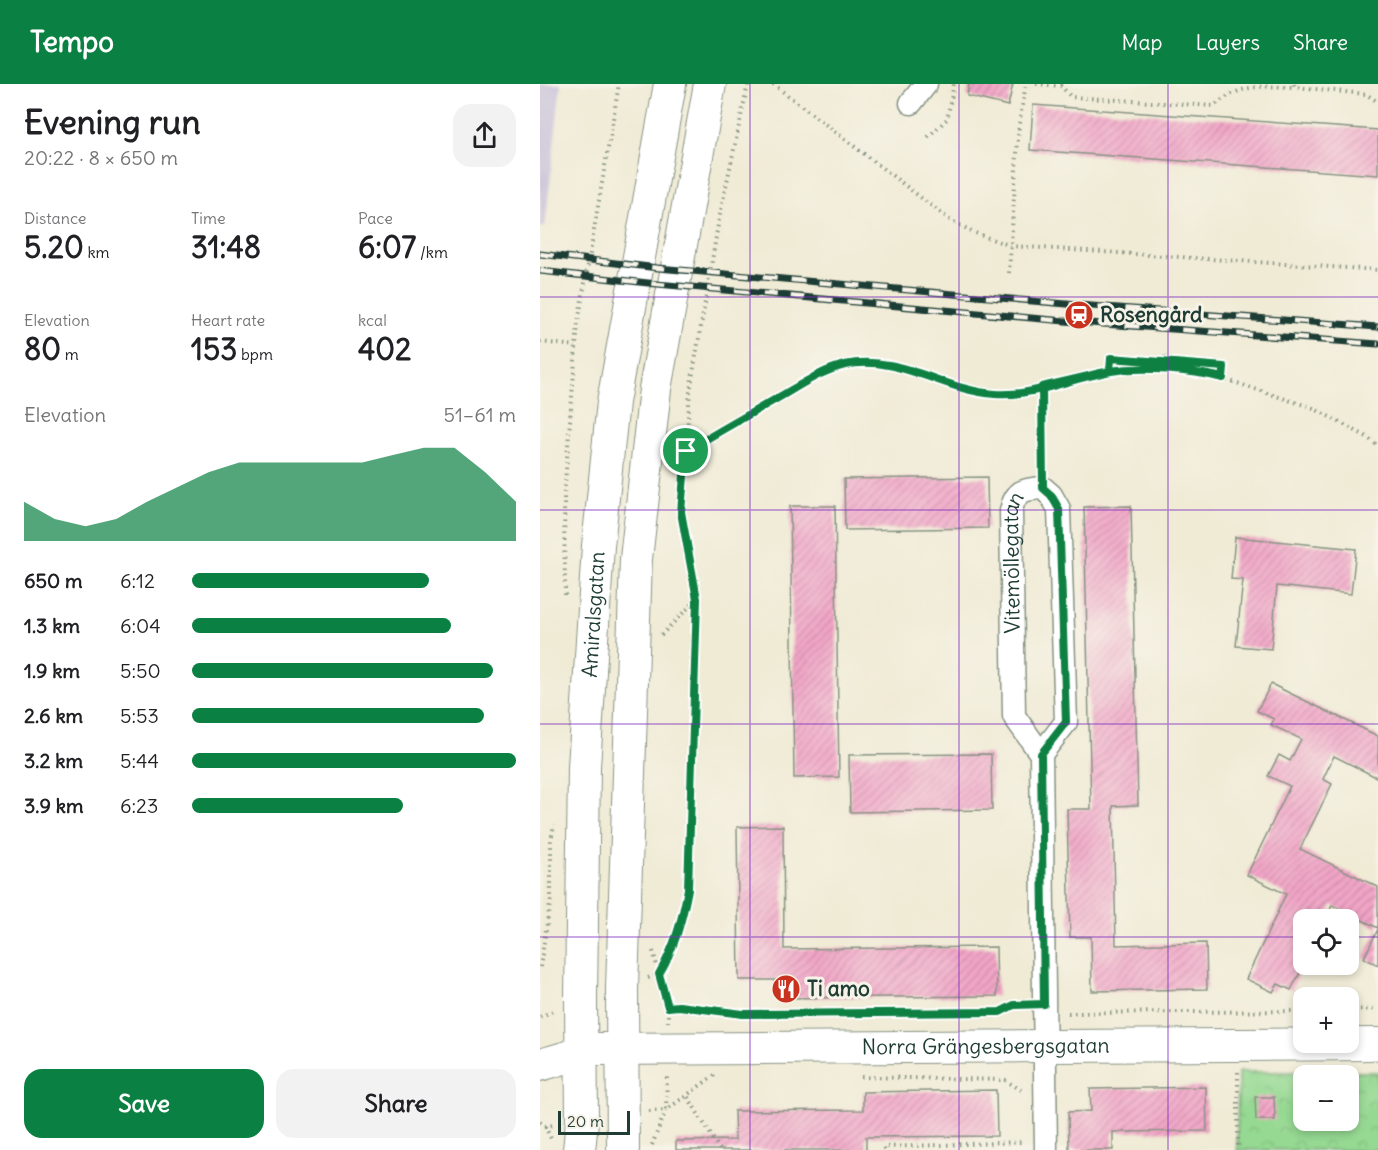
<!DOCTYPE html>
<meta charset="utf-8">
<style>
:root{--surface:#fff;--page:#f2f2f2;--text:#202124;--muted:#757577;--accent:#0b8043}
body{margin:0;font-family:Delius,sans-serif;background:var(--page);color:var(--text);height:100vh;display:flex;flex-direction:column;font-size:22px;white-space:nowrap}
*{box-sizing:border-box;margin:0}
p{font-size:20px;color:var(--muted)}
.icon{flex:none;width:33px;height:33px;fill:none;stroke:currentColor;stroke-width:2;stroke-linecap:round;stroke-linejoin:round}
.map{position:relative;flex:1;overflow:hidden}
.side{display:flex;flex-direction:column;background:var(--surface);width:540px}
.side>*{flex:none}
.tools{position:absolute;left:753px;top:825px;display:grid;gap:12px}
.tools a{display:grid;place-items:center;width:66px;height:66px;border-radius:12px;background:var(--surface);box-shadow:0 3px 9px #0003;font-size:30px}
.scale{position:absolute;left:18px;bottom:15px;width:72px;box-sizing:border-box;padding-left:6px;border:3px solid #1f3d34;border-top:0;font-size:16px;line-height:21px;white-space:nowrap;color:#1f3d34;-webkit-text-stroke:4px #f7f3e8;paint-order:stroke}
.pin{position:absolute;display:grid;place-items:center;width:51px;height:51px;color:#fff;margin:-26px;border:3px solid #fff;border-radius:50%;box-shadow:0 2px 6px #0007}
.round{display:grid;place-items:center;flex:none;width:63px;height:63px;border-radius:18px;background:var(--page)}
.headline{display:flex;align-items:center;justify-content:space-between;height:102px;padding:0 24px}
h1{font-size:33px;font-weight:700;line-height:45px}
.stats{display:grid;grid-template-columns:repeat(3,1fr);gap:9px;height:102px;padding:6px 24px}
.stats div{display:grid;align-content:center}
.stats b{font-size:30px;font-weight:700}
.stats small{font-size:16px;font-weight:400}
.stats p{font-size:16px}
.chart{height:168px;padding:12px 24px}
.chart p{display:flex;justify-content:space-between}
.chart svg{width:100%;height:108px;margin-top:6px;fill:var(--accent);opacity:.7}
.cta{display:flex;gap:12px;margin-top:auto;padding:12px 24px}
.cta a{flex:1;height:69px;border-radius:18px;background:var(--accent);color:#fff;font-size:24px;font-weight:700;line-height:69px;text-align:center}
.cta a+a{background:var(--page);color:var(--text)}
ul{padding:0 24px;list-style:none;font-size:20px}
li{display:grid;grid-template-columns:96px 72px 1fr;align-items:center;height:45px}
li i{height:15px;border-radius:8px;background:var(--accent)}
header{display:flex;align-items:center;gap:36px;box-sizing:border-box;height:84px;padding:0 30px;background:var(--accent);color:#fff}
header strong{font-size:28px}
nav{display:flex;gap:33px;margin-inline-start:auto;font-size:21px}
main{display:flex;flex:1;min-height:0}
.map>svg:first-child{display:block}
.industrial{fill:#c7c0d9}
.park{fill:url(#park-crowns);stroke:#5a8b63;stroke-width:1.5;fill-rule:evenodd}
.building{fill:url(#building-hatch)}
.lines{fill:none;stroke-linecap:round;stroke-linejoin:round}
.street-casing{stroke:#889484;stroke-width:25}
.secondary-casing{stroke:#889484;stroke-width:34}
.path{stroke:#889484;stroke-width:4;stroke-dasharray:1.5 4.5;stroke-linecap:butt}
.street{stroke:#fff;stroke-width:22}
.secondary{stroke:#fff;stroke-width:32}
.rail-casing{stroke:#1f3d34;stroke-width:7}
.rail{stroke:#f7f3e8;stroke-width:4.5;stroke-dasharray:14;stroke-linecap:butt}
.route-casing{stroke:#fff;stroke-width:12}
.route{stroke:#0b8043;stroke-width:8}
.grid{fill:none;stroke:#7b2cbf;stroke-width:1.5;stroke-opacity:0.55}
.labels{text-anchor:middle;stroke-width:6;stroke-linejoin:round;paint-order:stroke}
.poi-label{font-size:21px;font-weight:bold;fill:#1f3d34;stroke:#f7f3e8;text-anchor:start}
.street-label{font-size:21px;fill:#1f3d34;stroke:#f7f3e8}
</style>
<header>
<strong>Tempo</strong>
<nav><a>Map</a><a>Layers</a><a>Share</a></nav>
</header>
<main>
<section class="side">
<div class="headline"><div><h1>Evening run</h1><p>20:22 · 8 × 650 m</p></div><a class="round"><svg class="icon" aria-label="share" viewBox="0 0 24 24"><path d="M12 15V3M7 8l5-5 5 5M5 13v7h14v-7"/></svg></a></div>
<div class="stats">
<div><p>Distance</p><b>5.20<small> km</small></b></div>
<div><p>Time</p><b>31:48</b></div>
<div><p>Pace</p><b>6:07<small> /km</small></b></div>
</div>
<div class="stats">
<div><p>Elevation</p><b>80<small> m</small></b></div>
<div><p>Heart rate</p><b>153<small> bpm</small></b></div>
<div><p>kcal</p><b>402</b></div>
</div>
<div class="chart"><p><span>Elevation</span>51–61 m</p>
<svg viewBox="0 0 160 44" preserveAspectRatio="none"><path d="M0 44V28L10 35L20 38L30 35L40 28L50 22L60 16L70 12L80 12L90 12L100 12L110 12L120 9L130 6L140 6L150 16L160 28V44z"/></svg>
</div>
<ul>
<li><b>650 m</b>6:12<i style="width:73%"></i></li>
<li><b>1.3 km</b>6:04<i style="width:80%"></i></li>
<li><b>1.9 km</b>5:50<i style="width:93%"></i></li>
<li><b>2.6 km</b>5:53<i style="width:90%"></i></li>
<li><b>3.2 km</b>5:44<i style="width:100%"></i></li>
<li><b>3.9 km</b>6:23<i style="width:65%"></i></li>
</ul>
<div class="cta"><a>Save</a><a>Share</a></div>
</section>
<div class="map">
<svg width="838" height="1066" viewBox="0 0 838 1066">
<defs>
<pattern id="park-crowns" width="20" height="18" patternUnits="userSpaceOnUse" patternTransform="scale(1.5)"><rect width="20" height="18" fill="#95d992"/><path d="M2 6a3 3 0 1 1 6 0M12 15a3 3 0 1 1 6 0" fill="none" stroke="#80bb7e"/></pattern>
<pattern id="building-hatch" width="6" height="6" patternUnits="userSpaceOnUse" patternTransform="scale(1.5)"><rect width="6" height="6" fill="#f3a6c8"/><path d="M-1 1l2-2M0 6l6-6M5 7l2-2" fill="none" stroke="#c488a3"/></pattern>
</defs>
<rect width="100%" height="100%" fill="#f7f3e8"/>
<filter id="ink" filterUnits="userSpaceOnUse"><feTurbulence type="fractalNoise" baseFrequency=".0167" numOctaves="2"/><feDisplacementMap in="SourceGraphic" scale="12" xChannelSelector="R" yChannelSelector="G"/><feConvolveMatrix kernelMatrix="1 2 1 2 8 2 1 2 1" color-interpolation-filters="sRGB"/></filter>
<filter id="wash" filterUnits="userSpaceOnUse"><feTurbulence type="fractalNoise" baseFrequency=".008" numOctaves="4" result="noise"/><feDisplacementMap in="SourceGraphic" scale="24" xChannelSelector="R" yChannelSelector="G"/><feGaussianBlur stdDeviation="1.35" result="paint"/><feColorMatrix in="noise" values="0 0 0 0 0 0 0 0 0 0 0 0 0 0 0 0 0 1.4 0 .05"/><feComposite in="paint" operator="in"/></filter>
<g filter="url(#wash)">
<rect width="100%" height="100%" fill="#f0ebd5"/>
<!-- industrial -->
<path class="industrial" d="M0,0H21L5,143H0Z"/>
<!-- park -->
<path class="park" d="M698,988H838V1066H697ZM764,992H808V1036H764Z"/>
<g id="blocks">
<!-- building -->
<g class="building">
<path d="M429,0H473L468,22L427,12Z"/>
<path d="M493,21L838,46V91L490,66Z"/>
<path d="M447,393L448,444L305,446L304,395Z"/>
<path d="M250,422H295L299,693L254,694Z"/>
<path d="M591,422L598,721L573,722L576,861L666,859L667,905L552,907L551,853H530L527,725H551L544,423Z"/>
<path d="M695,453L816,465L811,510L737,502L731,565L696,562L703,496L691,495Z"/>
<path d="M731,600L838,652V689L836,693L794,672L783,695L792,700L760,765L838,803V844L792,821L786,836H764V881L751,906L738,900L733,908L706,895L746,810L707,791L750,702L728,692L739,671L750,677L761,655L731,641L734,635L717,627Z"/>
<path d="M451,670L452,726L310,728L309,671Z"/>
<path d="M243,742L244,865L456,863L457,912L243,914V896H199L197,743Z"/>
<path d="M838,845V881L824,874Z"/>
<path d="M666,1003L667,1047L573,1048V1066H529L528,1028L551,1027L550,1005Z"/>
<path d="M456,1006L457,1052L326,1053V1066H136V1057L195,1056L194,1027L323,1026V1008Z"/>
<path d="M715,1013H734L735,1036H716Z"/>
</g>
</g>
</g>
<g filter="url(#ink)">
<use href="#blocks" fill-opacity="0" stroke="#889484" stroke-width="1.5"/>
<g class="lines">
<!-- street casing -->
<g class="street-casing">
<g id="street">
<path d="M371,19L386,0"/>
<path id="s1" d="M501,670L474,632L471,427C475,407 483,405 503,404L511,411L519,425L526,638L501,670L506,1066"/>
</g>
</g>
<!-- secondary casing -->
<g class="secondary-casing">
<g id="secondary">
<path id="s2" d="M0,981L55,965L838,960"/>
<path id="s3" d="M39,1066L42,1037L41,915L44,683L58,462L73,318L130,0"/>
<path d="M83,1066L82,904L96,475L115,305L170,0"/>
</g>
</g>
<!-- path -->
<g class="path">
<path d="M233,0L410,136L435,149L471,162L838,186"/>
<path d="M496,0L521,2L531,13L674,22C701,0 718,2 755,3"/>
<path d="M754,0L755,3L826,10L838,18"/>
<path d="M388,53L407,35L414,0"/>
<path d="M469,189L479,40L486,0"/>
<path d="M0,258L36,262"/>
<path d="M625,278L684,283L683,294"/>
<path d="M570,287L571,274L625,278V271"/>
<path d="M502,303L503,382"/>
<path d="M146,366C178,348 210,330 242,311C259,301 276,289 295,283C313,278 331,278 349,281C394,289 427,312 474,309L570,287L621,286L675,292L773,324L827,353L838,362"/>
<path d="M25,511L24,411L38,239L79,0"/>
<path d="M121,551L156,516"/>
<path d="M113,867L128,923V938"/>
<path d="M0,883L11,814V757L14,740"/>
<path d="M108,894L119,890C135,863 142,836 148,805L157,515L141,428L150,307L179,135L208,0"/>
<path d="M128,923L139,922L203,930L460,928L474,920H483"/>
<path d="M808,926L838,925"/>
<path d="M528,929L764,927"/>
<path d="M0,933L13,927"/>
<path d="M698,988V1066"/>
<path d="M321,993L465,996L481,1006"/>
<path d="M148,1013L180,1066"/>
<path d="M109,1027L126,1026L127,991"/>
<path d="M0,1038L5,1042L15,1041"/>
<path d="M5,1042L11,1055"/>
<path d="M112,1061L126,1026L175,991"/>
<path d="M344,1066V1063L483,1058"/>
</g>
<!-- street -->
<use href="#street" class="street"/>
<!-- secondary -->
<use href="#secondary" class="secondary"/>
<!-- rail casing -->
<g class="rail-casing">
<g id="rail">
<path d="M0,170L118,184L538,221L838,243"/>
<path d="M0,187L117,200L536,238L838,260"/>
</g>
</g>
<!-- rail -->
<use href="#rail" class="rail"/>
</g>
</g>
<g class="lines" filter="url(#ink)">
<!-- route casing -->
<g class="route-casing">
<path id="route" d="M146,367L141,428L157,515L148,805C142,836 135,863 119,890L128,923L139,922L203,930L460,928L474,921L504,920L501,670L526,638L519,425L511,411L503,404L502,303L570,287L571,274L684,283L683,294C650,286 604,282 571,287C533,293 494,313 455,310C404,307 358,269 305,281C280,287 259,302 236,315C206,332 176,349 146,367"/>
</g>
<!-- route -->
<use href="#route" class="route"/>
</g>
<!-- grid -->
<path class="grid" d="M210,0V1066M419,0V1066M628,0V1066M0,213H838M0,426H838M0,640H838M0,853H764M808,853H838"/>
<!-- icons -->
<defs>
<g id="station-disc" transform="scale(1.5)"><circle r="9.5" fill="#c8321e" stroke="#f7f3e8"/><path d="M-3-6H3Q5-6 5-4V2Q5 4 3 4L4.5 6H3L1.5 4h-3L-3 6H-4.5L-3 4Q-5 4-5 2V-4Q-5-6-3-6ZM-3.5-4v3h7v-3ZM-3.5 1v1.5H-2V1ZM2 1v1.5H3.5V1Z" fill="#fff"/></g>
<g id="restaurant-disc" transform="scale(1.5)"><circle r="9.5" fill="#c8321e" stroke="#f7f3e8"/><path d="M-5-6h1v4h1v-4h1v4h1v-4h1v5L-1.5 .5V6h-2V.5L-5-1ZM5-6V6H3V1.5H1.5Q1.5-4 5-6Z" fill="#fff"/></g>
</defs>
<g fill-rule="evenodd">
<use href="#station-disc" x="539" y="231"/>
<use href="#restaurant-disc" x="246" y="905"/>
</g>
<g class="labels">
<!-- poi labels -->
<g class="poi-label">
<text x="560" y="238">Rosengård</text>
<text x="267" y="912">Ti amo</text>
</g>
<!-- street labels -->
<g class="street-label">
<text dy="7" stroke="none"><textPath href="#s1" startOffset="200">Vitemöllegatan</textPath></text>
<text dy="7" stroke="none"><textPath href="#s3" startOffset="536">Amiralsgatan</textPath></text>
<text dy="7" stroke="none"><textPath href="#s2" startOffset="448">Norra Grängesbergsgatan</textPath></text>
</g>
</g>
</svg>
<div class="tools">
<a><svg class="icon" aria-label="locate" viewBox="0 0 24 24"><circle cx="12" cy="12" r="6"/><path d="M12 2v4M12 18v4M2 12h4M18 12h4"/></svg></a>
<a>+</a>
<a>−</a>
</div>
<div class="scale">20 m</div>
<div class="pin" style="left:146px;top:367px;background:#1e9e55"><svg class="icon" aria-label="arrive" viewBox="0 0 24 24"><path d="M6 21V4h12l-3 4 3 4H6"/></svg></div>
</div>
</main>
